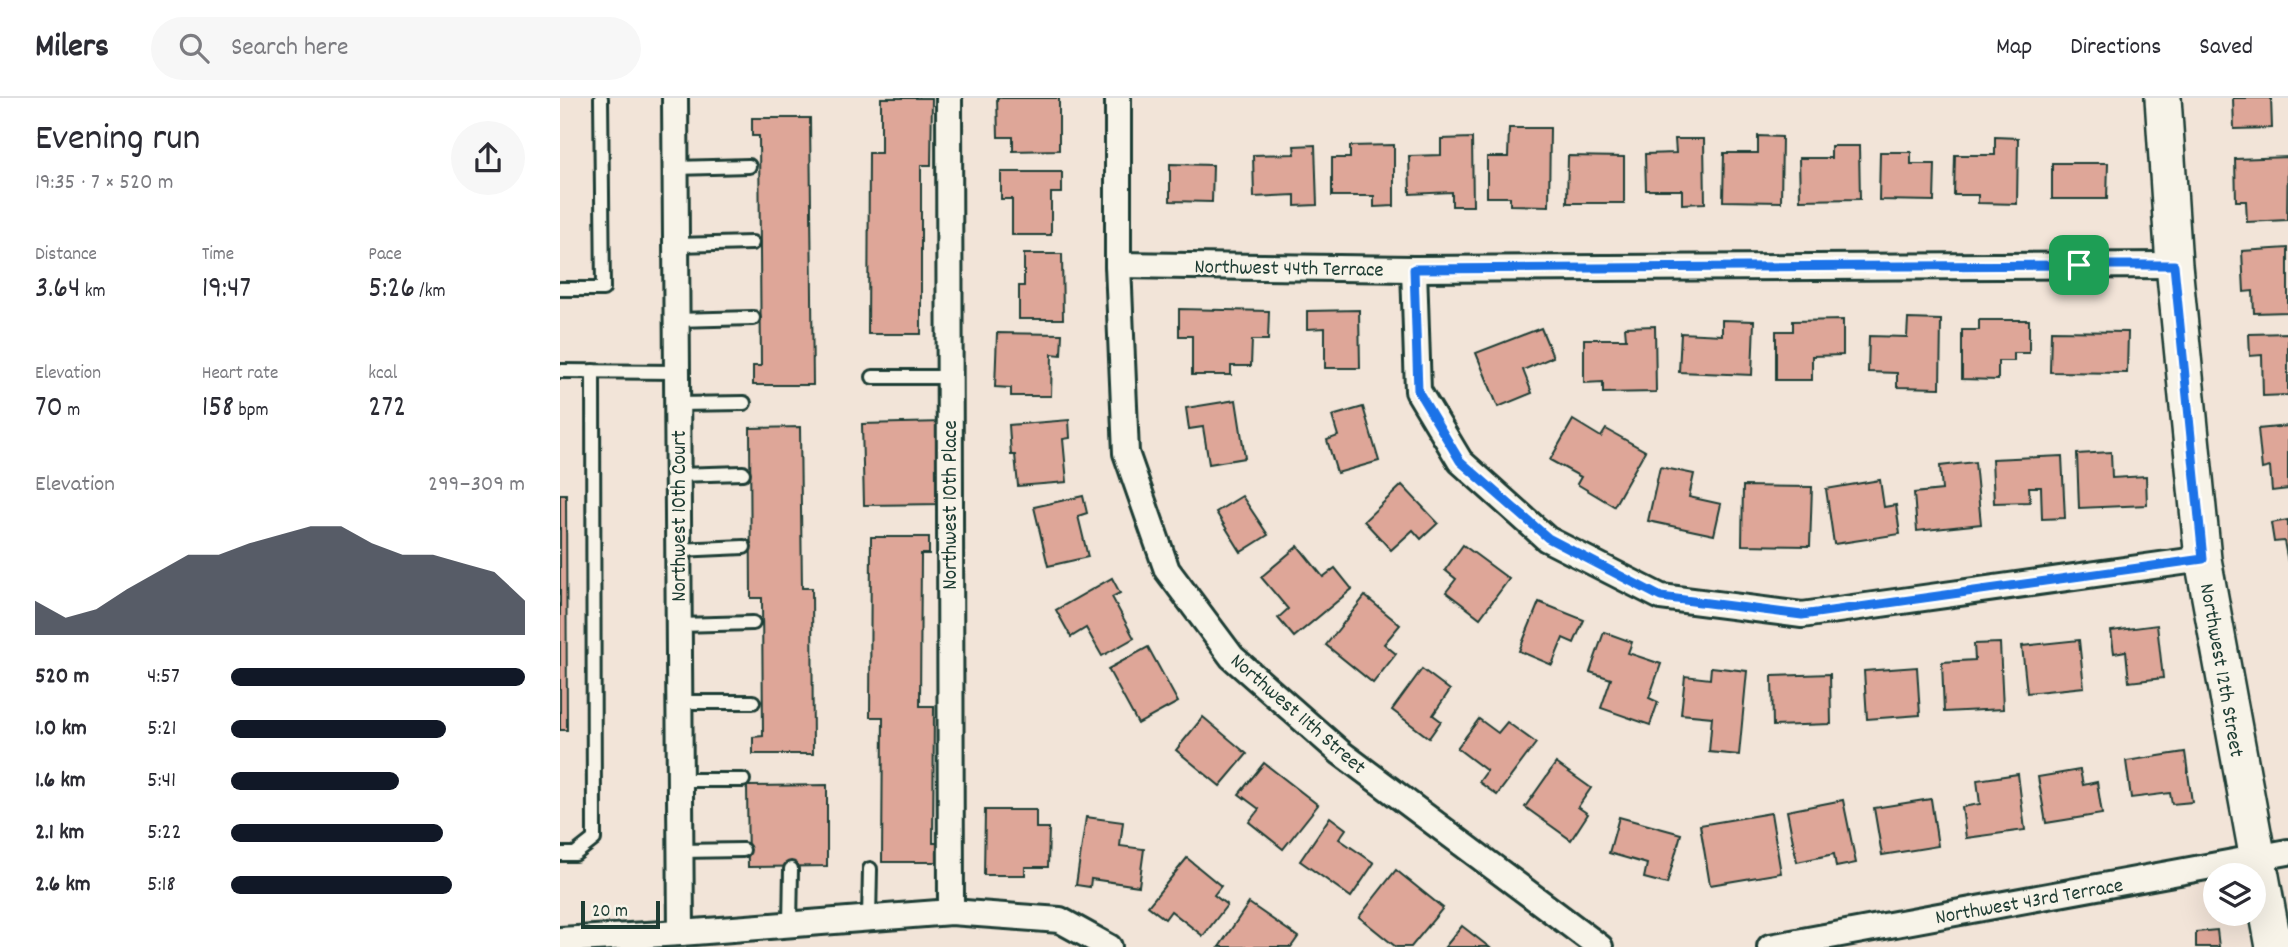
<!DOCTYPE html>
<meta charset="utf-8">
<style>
:root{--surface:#fff;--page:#f7f7f7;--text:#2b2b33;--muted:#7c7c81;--line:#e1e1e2;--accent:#111827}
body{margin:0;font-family:Dekko,sans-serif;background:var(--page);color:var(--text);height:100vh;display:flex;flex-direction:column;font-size:26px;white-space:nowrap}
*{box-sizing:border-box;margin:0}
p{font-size:23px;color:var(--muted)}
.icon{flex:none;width:38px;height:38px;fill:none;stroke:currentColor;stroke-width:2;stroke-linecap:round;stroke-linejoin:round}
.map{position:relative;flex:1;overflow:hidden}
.sheet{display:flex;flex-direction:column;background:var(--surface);width:560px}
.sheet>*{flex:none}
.buttons{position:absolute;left:1643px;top:765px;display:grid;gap:14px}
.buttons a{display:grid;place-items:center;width:63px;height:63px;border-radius:50%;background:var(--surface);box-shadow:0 7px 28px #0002;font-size:35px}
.scale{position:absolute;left:21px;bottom:18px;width:79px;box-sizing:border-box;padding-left:7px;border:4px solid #1f3d34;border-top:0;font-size:19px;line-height:24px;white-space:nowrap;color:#1f3d34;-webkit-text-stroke:5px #f7f3e8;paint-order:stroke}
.pin{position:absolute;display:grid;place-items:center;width:60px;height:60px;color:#fff;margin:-30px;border-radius:14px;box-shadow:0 4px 10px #0006}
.round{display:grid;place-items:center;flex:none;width:74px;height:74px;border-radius:37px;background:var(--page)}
.headline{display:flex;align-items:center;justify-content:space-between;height:119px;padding:0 35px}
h1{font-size:38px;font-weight:600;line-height:52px}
.metrics{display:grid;grid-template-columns:repeat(3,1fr);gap:10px;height:119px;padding:7px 35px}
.metrics div{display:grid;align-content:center}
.metrics b{font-size:30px;font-weight:600}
.metrics small{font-size:19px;font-weight:400}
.metrics p{font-size:19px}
.chart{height:196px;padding:14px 35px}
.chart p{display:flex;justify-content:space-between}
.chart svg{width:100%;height:126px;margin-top:7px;fill:var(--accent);opacity:.7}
ul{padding:0 35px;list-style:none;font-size:23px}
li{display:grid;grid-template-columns:112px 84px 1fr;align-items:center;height:52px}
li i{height:18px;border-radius:9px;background:var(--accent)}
header{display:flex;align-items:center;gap:42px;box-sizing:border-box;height:98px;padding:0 35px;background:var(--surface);border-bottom:2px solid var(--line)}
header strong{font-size:33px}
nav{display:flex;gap:38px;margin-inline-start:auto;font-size:24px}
.search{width:490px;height:63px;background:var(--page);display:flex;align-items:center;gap:18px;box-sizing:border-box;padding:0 24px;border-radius:38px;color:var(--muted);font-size:26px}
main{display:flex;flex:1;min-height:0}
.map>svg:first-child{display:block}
.building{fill:#dea698;stroke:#1f3d34;stroke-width:2}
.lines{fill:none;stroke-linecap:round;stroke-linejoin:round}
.lane-casing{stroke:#1f3d34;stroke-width:18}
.street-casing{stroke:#1f3d34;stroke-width:30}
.secondary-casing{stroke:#1f3d34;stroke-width:40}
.lane{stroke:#f7f3e8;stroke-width:12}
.street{stroke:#f7f3e8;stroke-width:24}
.secondary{stroke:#f7f3e8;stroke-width:35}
.route-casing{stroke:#fff;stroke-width:14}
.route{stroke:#1a73e8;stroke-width:9}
.labels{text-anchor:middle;stroke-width:5;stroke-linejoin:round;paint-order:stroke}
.street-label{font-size:21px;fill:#1f3d34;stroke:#f7f3e8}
</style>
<header>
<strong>Milers</strong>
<div class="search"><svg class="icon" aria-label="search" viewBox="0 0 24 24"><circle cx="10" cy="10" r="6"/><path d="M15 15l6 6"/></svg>Search here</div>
<nav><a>Map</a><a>Directions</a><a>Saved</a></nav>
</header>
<main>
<section class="sheet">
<div class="headline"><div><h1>Evening run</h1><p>19:35 · 7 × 520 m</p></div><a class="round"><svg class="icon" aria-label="share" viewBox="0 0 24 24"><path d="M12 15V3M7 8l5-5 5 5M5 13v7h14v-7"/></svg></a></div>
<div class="metrics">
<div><p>Distance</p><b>3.64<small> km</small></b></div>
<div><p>Time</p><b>19:47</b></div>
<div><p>Pace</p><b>5:26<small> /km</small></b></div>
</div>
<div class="metrics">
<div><p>Elevation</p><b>70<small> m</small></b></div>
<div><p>Heart rate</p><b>158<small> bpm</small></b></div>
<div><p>kcal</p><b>272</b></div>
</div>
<div class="chart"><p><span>Elevation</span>299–309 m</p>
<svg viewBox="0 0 160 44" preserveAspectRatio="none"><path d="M0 44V32L10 38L20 35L30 28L40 22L50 16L60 16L70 12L80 9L90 6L100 6L110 12L120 16L130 16L140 19L150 22L160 32V44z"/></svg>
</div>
<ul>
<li><b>520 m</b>4:57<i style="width:100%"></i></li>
<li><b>1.0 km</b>5:21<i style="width:73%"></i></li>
<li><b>1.6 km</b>5:41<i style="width:57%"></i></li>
<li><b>2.1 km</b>5:22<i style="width:72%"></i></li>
<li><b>2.6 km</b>5:18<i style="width:75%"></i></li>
</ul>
</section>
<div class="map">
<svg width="1728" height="849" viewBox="0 0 1728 849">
<rect width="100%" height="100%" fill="#f2e4d8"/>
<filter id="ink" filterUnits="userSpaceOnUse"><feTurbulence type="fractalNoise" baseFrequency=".0143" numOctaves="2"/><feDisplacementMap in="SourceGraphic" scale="14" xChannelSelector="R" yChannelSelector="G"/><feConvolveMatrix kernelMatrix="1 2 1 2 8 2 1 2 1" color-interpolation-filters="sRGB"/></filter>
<g filter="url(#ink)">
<!-- building -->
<g class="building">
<path d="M321,0H372L371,67H361V236H308L309,55H321Z"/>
<path d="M437,0H499V52L453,53V39H438Z"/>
<path d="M1673,0H1713H1711L1712,30L1674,31Z"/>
<path d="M192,20H250L253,287H193V268H201L199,38H192Z"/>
<path d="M949,30H990L989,108L950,107V99H927V59H948Z"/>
<path d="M1198,38L1222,39L1221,104L1163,103L1164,55H1198Z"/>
<path d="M1435,39L1458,40L1457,106L1418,105V97H1394L1395,57H1435Z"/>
<path d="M912,40L913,108H892V94L850,96L849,58L881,57V41Z"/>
<path d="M1115,41H1144L1145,105L1122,106V92H1086L1085,56L1116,55Z"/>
<path d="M755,47L757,107L735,108V97L694,99L693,57L735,56L734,48Z"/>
<path d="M834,47V108L814,109V98H772V60H790V48Z"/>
<path d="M1271,48H1299L1300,101L1240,102L1239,60H1271Z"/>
<path d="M1320,54H1351V66H1375L1374,103L1319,102Z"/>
<path d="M1008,58L1064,59V105H1007Z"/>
<path d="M1728,59L1727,122L1687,124L1686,103H1676L1675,61Z"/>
<path d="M1492,65H1548L1547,101H1492Z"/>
<path d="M610,66L653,67L652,104L610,103Z"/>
<path d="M441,74H502V95H491V137H452V101H441Z"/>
<path d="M1728,150V214L1694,215L1693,193L1684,194L1682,153Z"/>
<path d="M464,156H502L503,221H459V188H464Z"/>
<path d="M619,211L709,213L708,242H692L691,268H671V277H632V238H619Z"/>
<path d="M799,212L800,270H765V230L747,231V213Z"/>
<path d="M1348,221L1381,222L1380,290L1337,289V275L1308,274L1309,238L1347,239Z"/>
<path d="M1162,222L1194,223L1192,277L1119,274L1121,235L1162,237Z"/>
<path d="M1283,222V257L1252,258V282H1216V233H1233V223Z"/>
<path d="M1419,222H1469V255H1454V263H1438V282L1402,281V232H1419Z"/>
<path d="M1095,228L1096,294L1043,295V284L1024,285V241H1066L1065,229Z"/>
<path d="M981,230L993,259L963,272L972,295L938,309L916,255Z"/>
<path d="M1491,233L1568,234L1567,275L1490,274Z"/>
<path d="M437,235L502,236L501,257L492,256L491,298H451V290L435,289Z"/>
<path d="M1728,235V297L1703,298L1702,257L1690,258L1689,236Z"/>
<path d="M676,302L685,360L649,366L643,329L629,331L626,310Z"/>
<path d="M803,309L819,363L777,375L767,342L778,338L772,318Z"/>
<path d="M509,322L510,340L503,341L507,384L458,388L455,357H451L449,327Z"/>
<path d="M1013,322L1041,339L1046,331L1085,353L1054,408L1017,386L1021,379L990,362Z"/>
<path d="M383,324L385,406L304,407L302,326Z"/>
<path d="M1728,328V391L1712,393L1710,369L1702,371L1698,331Z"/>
<path d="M240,329L242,490H252L253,656H193V639L203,638L202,500H191L190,330Z"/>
<path d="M1551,354L1552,380L1586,378L1587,407L1519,410L1517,356Z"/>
<path d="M1502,358L1505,420L1482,421L1481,389H1469L1470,404L1434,405L1432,361Z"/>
<path d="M1415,364L1421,426L1357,433L1354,395L1382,392L1380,368Z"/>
<path d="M1100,369L1134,376L1129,399L1161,406L1154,437L1088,423Z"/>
<path d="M1320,382L1324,409L1336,407L1340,436L1274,446L1266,391Z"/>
<path d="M842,387L878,425L861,441L853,432L831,452L804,423Z"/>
<path d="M1183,388L1252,389L1250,448L1182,447Z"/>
<path d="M0,396H6L7,632H0Z"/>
<path d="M523,398L527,415L518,418L528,459L488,468L474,409Z"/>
<path d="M682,398L708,437L681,454L656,414Z"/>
<path d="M1728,422V464L1724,443L1714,444L1711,425Z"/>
<path d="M311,439H369V456H361L360,608H374L373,745H382V764H322L323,619H310Z"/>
<path d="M903,447L949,481L920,520L886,494L896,481L885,472Z"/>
<path d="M738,448L763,479L775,470L792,491L734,539L718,520L728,511L701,479Z"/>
<path d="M552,480L560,495L552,499L574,540L542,558L526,530L511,539L496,512Z"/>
<path d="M805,498L840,527L824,546L836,556L813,585L766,547Z"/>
<path d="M979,504L1024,522L1014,545L1003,540L992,567L959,553Z"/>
<path d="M1597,527L1603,580L1569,584L1566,553L1554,555L1551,533Z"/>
<path d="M1044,534L1072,544L1068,555L1101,566L1089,600L1098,604L1090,627L1041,610L1051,581L1030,574Z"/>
<path d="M1519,542L1524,589L1467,595L1462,548Z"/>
<path d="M1440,545L1443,611L1384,614L1382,564L1415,562L1414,546Z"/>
<path d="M588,549L618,604L578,626L548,571Z"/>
<path d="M1151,569L1187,573L1179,657L1149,654L1152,619L1121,616L1125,578L1150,581Z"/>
<path d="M1357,569L1360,617L1307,621L1304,573Z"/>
<path d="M862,571L890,592L873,617L881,623L869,640L832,612Z"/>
<path d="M1270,576L1271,626L1213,628L1212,578Z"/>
<path d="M643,619L687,656L660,688L616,652Z"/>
<path d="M919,621L938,635L947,624L976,645L937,697L919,684L927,673L897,650Z"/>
<path d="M1625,654L1632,704L1612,706L1610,695L1571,700L1566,663Z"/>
<path d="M704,665L758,707L723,751L689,724L699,711L679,696Z"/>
<path d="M996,665L1031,690L1018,709L1028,716L1011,742L965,709Z"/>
<path d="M1520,672L1523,687L1537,684L1542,716L1486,725L1478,679Z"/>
<path d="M1458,676L1465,732L1406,740L1402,709L1420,706L1417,682Z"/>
<path d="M267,687V768L188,769L187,688Z"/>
<path d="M1371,701L1378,748L1322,757L1314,710Z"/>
<path d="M1283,702L1296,765L1276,769L1274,756L1237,764L1227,713Z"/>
<path d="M425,712H476V730H489L488,769H465V777H424Z"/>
<path d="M1211,715L1221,775L1150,787L1140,727Z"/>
<path d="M526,719L563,724L560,748L584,751L579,788L531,781L530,789L516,787Z"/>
<path d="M770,719L786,731L779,741L814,765L791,799L740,763Z"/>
<path d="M1059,719L1121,736L1107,786L1084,780L1087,766L1049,755Z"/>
<path d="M627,760L661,788L654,797L667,807L643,838L611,813L605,821L588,808Z"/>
<path d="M836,772L883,810L851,849H836L799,819Z"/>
<path d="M689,805L738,839L731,849H659Z"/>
<path d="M902,828L929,849H885Z"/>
<path d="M1657,832L1659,849H1636V834Z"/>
</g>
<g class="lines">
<!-- lane casing -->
<g class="lane-casing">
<g id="lane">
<path d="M115,70L189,68"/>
<path d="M116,147L192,145"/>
<path d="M0,191H43L41,0"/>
<path d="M116,222L193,220"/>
<path d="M0,273L117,274"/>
<path d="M313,279H388"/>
<path d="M117,306L184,305"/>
<path d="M117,377L183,375"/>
<path d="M118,452L184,449"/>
<path d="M119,527L193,525"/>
<path d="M119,604H193"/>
<path d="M119,682H183"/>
<path d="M120,753L183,752"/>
<path d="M0,756H15L34,741L33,273"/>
<path d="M309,821L310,771"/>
<path d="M230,827L231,771"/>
</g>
</g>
<!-- street casing -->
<g class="street-casing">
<g id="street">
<path d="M115,0L121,835"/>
<path d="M389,0L391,814"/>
<path d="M558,0V167L566,355L607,472L672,559L781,655L1040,849"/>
<path d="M558,167L854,171L1614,167"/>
<path d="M854,171L858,293L900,363L987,441L1101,499L1242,517L1643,461"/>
<path d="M0,842L121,835L391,814L500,822L549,849"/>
<path d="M1210,849L1728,754"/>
</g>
</g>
<!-- secondary casing -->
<g class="secondary-casing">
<path id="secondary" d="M1603,0L1614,167L1643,461L1714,849"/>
</g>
<!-- lane -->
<use href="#lane" class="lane"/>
<!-- street -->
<use href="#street" class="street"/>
<!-- secondary -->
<use href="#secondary" class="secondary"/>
</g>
</g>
<g class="lines" filter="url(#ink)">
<!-- route casing -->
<g class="route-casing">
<path id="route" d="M1519,167H1614L1643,461L1242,517L1101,499L988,440L900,363L858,293L854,171Z"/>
</g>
<!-- route -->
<use href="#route" class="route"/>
</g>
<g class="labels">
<!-- street labels -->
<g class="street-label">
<text transform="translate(729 169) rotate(1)" y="7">Northwest 44th Terrace</text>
<text transform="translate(389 407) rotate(-90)" y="7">Northwest 10th Place</text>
<text transform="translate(118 418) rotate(-90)" y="7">Northwest 10th Court</text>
<text transform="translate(1663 572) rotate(80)" y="7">Northwest 12th Street</text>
<text transform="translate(739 615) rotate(41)" y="7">Northwest 11th Street</text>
<text transform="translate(1469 802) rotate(-10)" y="7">Northwest 43rd Terrace</text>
</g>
</g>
</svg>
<div class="buttons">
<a><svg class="icon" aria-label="layers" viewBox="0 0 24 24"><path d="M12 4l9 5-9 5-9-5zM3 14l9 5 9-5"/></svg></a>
</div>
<div class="scale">20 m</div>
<div class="pin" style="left:1519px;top:167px;background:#1e9e55"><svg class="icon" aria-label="arrive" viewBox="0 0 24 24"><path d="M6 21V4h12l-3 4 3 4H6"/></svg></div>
</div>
</main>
